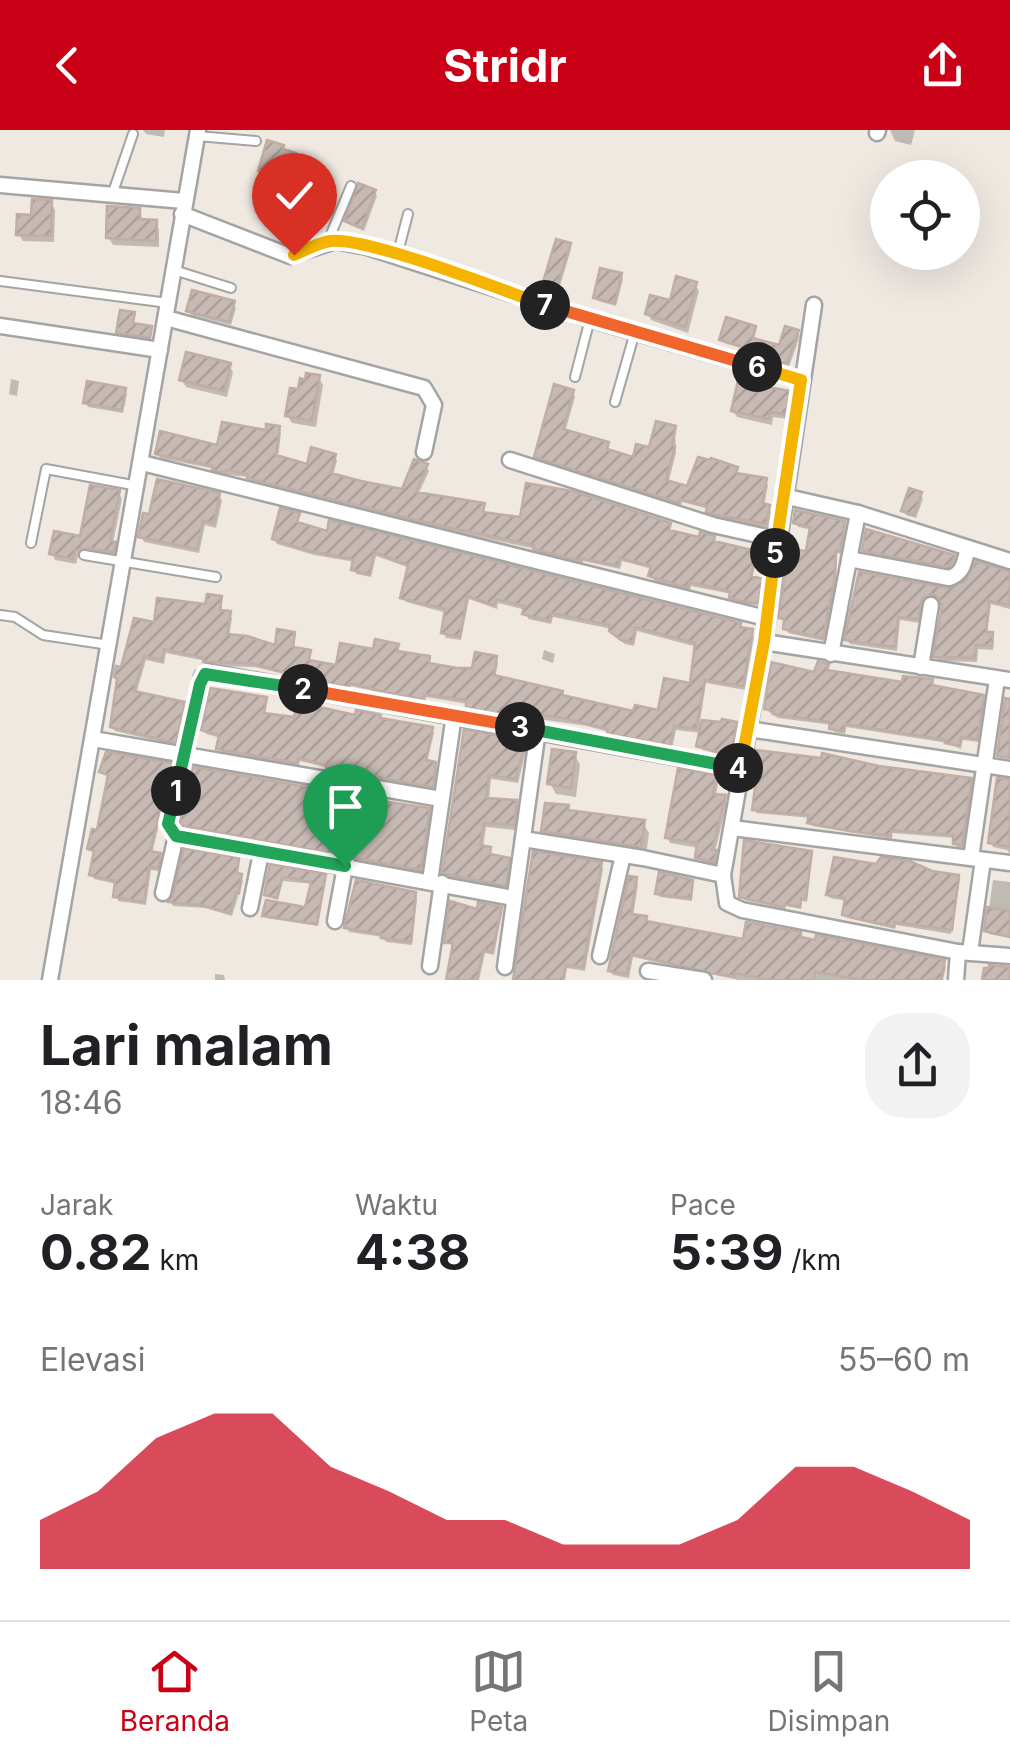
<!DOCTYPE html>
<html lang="id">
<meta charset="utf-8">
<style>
:root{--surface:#fff;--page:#f2f2f2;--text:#202124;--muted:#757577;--line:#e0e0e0;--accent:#ca0017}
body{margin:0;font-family:Inter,sans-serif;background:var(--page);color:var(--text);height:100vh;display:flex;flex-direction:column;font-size:38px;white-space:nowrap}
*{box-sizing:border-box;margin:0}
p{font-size:32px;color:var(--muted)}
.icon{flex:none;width:55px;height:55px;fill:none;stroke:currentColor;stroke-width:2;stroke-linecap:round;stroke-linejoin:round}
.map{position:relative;height:850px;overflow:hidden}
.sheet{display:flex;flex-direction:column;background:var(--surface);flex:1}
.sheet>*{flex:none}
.controls{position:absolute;left:870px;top:30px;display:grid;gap:20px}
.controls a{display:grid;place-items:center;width:110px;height:110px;border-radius:50%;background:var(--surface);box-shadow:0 10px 40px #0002;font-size:50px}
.pin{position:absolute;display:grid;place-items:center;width:85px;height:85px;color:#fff;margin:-102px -42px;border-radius:50% 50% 50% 0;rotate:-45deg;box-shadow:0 0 10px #0007}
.pin .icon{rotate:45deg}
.km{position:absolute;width:50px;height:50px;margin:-25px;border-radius:50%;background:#222;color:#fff;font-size:28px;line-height:50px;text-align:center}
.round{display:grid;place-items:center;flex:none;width:105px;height:105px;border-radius:40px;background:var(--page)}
.head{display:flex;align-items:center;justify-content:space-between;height:170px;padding:0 40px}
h1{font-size:55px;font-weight:700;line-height:75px}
.stats{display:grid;grid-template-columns:repeat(3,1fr);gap:15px;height:170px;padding:10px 40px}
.stats div{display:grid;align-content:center}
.stats b{font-size:50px;font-weight:700}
.stats small{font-size:28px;font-weight:400}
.stats p{font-size:28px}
.chart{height:280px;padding:20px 40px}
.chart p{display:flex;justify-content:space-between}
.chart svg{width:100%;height:180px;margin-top:10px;fill:var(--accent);opacity:.7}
header{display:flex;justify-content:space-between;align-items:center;height:130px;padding:0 40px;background:var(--accent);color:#fff;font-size:45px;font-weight:700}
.tabs{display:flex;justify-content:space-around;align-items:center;height:140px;border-top:2px solid var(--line);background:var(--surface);font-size:28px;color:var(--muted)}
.tabs a{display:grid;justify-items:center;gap:5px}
.tabs .current{color:var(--accent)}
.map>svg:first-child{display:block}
.shadow{fill:#0003}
.building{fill:url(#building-hatch);stroke:#c1ada3;stroke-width:2.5}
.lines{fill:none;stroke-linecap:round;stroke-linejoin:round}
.lane-casing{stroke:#a4a4a4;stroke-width:12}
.street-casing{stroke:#a4a4a4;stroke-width:19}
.lane{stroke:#fff;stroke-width:8}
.street{stroke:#fff;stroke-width:14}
.split-1-casing{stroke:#fff;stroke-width:20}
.split-2-casing{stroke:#fff;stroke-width:20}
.split-3-casing{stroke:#fff;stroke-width:20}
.split-4-casing{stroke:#fff;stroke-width:20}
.split-5-casing{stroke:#fff;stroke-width:20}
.split-6-casing{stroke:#fff;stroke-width:20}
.split-7-casing{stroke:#fff;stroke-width:20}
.split-8-casing{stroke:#fff;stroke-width:20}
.split-1{stroke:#22a559;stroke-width:12}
.split-2{stroke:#22a559;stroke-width:12}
.split-3{stroke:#f0652b;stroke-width:12}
.split-4{stroke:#22a559;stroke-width:12}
.split-5{stroke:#f5b400;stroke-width:12}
.split-6{stroke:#f5b400;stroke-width:12}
.split-7{stroke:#f0652b;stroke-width:12}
.split-8{stroke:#f5b400;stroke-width:12}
</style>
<header><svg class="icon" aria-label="back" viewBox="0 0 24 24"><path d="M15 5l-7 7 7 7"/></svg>Stridr<svg class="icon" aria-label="share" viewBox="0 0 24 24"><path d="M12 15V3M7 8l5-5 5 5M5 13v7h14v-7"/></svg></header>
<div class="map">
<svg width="1010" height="850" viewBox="0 0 1010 850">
<defs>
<pattern id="building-hatch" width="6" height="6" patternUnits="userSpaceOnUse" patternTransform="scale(2.5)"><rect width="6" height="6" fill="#c7bab5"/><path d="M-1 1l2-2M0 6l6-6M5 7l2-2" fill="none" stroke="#aa9f9b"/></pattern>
</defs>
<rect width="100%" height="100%" fill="#efe9e2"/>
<!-- shadow -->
<g class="shadow">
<path d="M143,0H165L164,7L146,4Z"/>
<path d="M890,0H915L911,15L895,11Z"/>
<path d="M282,17L297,30L290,53L263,45L260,41Z"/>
<path d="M375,62L377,66L364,101L350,95L347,91Z"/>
<path d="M51,73L55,80L54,112L23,111L18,104Z"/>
<path d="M139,80L143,92H155L159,100V117L113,115L109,108Z"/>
<path d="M569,115L571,119L556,169L546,166L543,162Z"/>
<path d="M620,145L623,149L616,176L598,171L596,167Z"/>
<path d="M695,154L699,161L688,203L651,190L648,183L671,173Z"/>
<path d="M233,174L236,178L231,195L191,185L189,180Z"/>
<path d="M133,185L135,196L150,198L151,211L121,206L119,202Z"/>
<path d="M754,198V211L781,218L798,203L800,206L789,237L759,229L757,223L724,213L722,209Z"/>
<path d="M229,235L233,242L227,267L186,257L181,249Z"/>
<path d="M319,248L323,255L316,297L292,293L287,285L300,262Z"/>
<path d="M11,249L19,251L17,266L9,264Z"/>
<path d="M768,254L771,260L789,264L793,270L789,289L773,287L772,295L737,287L733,281Z"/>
<path d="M124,260L127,264L123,283L88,277L86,273Z"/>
<path d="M573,262L575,267L565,302L607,314L609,322L634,330L651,320L675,298L676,323L668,354L689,360L736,339L738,346L765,351L768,355L764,376L771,382L768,398L711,386L709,379L682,372L681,376L540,331L537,326Z"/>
<path d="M278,299L281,303L278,328L309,337L334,326L337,330L333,346L403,362L426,336L429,341L418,365L483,375L485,385L516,390L669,395L671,403L701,410L714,408L717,414L755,424L757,428L752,449L761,451L764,456L761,473L760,476L734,472L732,464L691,456L690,461L654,451L652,439L622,431L620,439L583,431L582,434L539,423L536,419L445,400L252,352L249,347L218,344L215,339L160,328L158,323L219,318Z"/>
<path d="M119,363L122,369L113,413L118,421L116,428L87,424L78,427L76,434L55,430L52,423L82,409Z"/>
<path d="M921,365L923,369L916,388L906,385L904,381Z"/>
<path d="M219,366L222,371L216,398L205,395L199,423L144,412L141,406Z"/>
<path d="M298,385L299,395L739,495L742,499L751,501L754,506L745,560L706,553L700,592L735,594L732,628L701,619L702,603L676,600L672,619L613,608L609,602L587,596L511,585V590L471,582L468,574L426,567L425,573L351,556L350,560L255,537L208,536L206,531L166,523L164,534L146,530L136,564L184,574L186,579L178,616L115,601L112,596L123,540L156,495L207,477L221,468L222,482L229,484L232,488L229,507L277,518L294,504L295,520L309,523L311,533L338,538L375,522L397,516L399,524L429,529L431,536L474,541L496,529L498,533L495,548L561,563L564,568L635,584L660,583L692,556L697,517L637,501L634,516L625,514L614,506L612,499L553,487L551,494L528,489L526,480L498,473L497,479L469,469L461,510L446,508L444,503L447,483L406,472L403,467L410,438L376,426L371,447L356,444L355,432L314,425L277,414L274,409Z"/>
<path d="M796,393H843L846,397L841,424L837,423L836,450L824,511L788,503L787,492L781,488L808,424L813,400L798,397Z"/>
<path d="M864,420L954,427L958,434L952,443L868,427Z"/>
<path d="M1010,442V479L991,474L987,504L994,509L993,520L978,519L977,532L938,531L936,527L944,475L935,468L924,474L920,493L900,490L897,521L850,514L847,510L861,445L948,461Z"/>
<path d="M544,520L555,524L553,533L542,529Z"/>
<path d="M827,536L830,540L904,555L932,551L934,558L982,567L985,571L979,612L963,610L961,619L948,613L846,597L845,604L834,602L832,595L778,588L769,582L767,578Z"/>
<path d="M265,570L266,586L381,590L431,599L434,603L427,632L437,638L434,659L331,642L329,638L300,631L299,636L221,623V608L206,604L203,600Z"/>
<path d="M467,602L524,613L527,618L518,653L491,649L489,671L516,673L519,678L516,700L486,697L483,718L490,719L493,727L508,730L511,735L508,760L448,747L445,742Z"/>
<path d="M575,625L580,635L576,667L556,664L550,653Z"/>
<path d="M823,630L970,650L973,654L963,718L957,717L955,708L892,703V709L812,696L811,688L756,683L758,653L753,649Z"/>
<path d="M170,636L172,640L152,724L160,725L162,730L159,741L151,740L146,775L118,771L117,754L94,749L92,745L96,724L90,719L99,703L110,647L102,641Z"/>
<path d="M714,648L718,653L716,666L724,668L727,673L715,722L718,728L717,737L701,733L699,718L670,713L667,707Z"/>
<path d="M1010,655V724L1007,720L993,717L991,713Z"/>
<path d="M567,677L571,683L643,693L649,703L646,726L549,711L543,701Z"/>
<path d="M428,681L431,685L422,743L188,700L183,692Z"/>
<path d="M811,724L807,772L802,771L801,779L786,776L785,779L744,770L742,766Z"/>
<path d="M238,731V746L243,751L232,786L205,778L173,776L171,773L176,766Z"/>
<path d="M600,735L603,739L585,841L567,838L565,850H515Z"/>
<path d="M272,737L325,747L318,796L266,788L265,785L307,780L313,754L283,751L278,770L268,767Z"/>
<path d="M932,743L958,747L960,750L951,804L896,795L895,799L847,788V771L830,768L828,764Z"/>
<path d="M635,750L638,754L633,787L645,789L648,794L745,811L800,805L803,810L943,832L946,837L943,850H738L633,827L629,848L613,845L610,841Z"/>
<path d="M993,750L1010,752V808L989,804L986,800Z"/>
<path d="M692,752V771L660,767L658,763Z"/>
<path d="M414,764L417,769L412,815L386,812L383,807L349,802L347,798Z"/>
<path d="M500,779L502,783L494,825L485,823L479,850H448L455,817L447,812L479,782Z"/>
<path d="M215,844L224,845L225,850H215Z"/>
</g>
<!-- building -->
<g class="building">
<path d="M267,10L284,15L283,19L296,23L288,50L258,41Z"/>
<path d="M358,53L376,60L362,98L344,91Z"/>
<path d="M32,69L52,70L51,106L16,105L17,84L31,85Z"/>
<path d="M107,76L140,78V89L157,90L156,111L106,108Z"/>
<path d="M556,109L571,113L554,166L540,162Z"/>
<path d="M600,138L622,143L615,173L593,168Z"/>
<path d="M676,146L697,152L685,197L645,184L650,165L670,170Z"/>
<path d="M192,160L235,171L229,192L186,181Z"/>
<path d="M120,180L135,182L133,193L152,196L150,208L116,203Z"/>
<path d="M726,187L756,196L753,208L779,215L785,196L799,200L787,234L754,225L755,220L719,210Z"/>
<path d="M186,222L231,233L224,261L179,250Z"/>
<path d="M306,243L320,245L312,291L285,286L290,258L298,259L300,248L305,250Z"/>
<path d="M739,246L769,252L768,257L790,261L786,284L770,282L769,289L731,281Z"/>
<path d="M87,251L126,258L122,280L83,273Z"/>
<path d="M554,254L574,260L563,299L609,312L607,319L633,327L636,314L649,317L656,291L676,296L672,315L675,316L666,350L687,356L698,327L710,330L711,328L738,337L736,343L767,348L762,373L770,375L766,394L716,385L706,382L707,376L680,369L679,373L534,327Z"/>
<path d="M222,292L266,300V294L280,296L276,325L307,334L311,317L336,324L331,343L361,351L402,359L414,329L428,334L416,362L485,373L483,382L520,387L526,353L572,361L671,393L669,400L699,407L700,402L715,406L714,411L756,421L751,446L763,449L760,467L758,473L745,472L729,468L730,461L689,452L688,458L648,446L651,436L620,428L618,436L581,428V431L533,419L534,415L441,396L247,348L248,344L226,340L225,343L212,340L213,336L155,324L160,301L217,315Z"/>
<path d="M157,349L220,363L214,393L203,391L197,419L138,407L143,383L149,384Z"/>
<path d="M90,355L120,360L110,411L116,412L114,422L82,418L75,420L73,429L49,424L54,401L80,406Z"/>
<path d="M909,358L922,362L914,385L901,381Z"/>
<path d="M280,378L300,383L297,392L327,401L329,390L741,493L740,497L753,499L743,556L705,550L696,599L674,596L670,615L607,604L608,599L558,587L510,582L509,586L466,578V570L424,564L423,569L403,566L349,553L348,557L310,550L251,533L203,532L204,528L164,519L162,530L144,526L134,561L185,572L176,613L110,597L117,549L114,547L116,536L121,537L134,488L154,492L157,468L205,474L207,464L222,466L220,480L231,481L227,504L247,506L275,515L277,499L295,502L293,517L311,520L309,530L336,535L340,513L373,519L375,509L399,514L397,521L430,526L429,533L457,538H472L475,522L497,526L494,545L563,561L562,565L633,581L635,575L658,580L664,548L690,553L695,513L635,497L633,512L621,510L609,501L610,495L551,483L550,491L522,484L524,476L496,469L494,475L467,466L460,507L441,503L445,479L400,468L408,435L374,422L370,444L351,440L353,429L310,421L272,409Z"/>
<path d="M795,380L845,391L840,421H836L835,445L823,508L783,499L784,489L778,488L789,419L806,421L810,397L793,393Z"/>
<path d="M866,399L955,425L954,429L948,437L862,421Z"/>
<path d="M976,431L1010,441V475L989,471L986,502H993L992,516L976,515L975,528L933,527L942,476L938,467L932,464L922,469L918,489L898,487L895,517L844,510L859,442L948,458L965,451Z"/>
<path d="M818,531L829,534L827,540L902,552L903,546L933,549L932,555L984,565L977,609L961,607L959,616L945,613L946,610L845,594L844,601L829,599L830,592L773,584L774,581L764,579L771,532L814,542Z"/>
<path d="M210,558L267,567L264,583L294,587L297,572L355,585L356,580L362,581L381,585L380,588L433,597L426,630L436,632L433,657L326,638V635L298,628L297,633L216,619L219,605L201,600Z"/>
<path d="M1005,568L1010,569V628L997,626Z"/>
<path d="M722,589L737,592L731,626L696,616L702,590L721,592Z"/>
<path d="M464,599L525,611L516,649L489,645L486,668L517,670L514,695L484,693L480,715L491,717L490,724L510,728L506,756L442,743Z"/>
<path d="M552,619L576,622L571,658L547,654Z"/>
<path d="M756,620L821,628L822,623L879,636L972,648L962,715L953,714V705L891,700V706L850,701L807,693L809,685L752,680L756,650L751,649Z"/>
<path d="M106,622L172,633L150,721L161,723L158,738L149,737L144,772L113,767L115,751L89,745L94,721L87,719L92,699L97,700L108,645L99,642Z"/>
<path d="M193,637L347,664V666L430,678L421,740L183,696L180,692Z"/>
<path d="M678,638L716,645L713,664L726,665L712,720H717L714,732L695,728L697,713L665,708Z"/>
<path d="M997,648L1010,649V717L988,713Z"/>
<path d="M545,673L569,675L568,680L645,690L641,717L541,701Z"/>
<path d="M744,710L812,721L806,769L801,768L800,777L785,774L784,777L739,767Z"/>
<path d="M184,718L239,728L237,743L242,744L239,763L236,762L230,783L201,775L168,772L173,765Z"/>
<path d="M533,721L602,732L583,837L566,835L563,850H513Z"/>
<path d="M834,727L876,734L881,727L910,731L932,741L959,745L952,800L894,792V797L842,785L845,768L826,765Z"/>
<path d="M270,734L326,744L317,794L262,786L266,770L305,777L311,752L286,747L282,748L277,768L264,765Z"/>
<path d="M659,742L693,750L691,768L655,764Z"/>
<path d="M629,746L637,747L631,784L647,786L646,791L743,809L746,792L801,802V807L815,810L816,805L945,830L941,850H863L815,842L814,850H770L734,843V846L711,843L631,824L627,844L608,841Z"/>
<path d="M356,750L416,762L411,812L381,808V804L344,798Z"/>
<path d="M450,771L477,779L478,772L502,777L492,822L483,820L477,850H446L453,813H444Z"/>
<path d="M987,777L1010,781V807L984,801Z"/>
<path d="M989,835L1010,837V850H982L984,838H989Z"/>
</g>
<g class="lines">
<!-- lane casing -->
<g class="lane-casing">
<g id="lane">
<path d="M197,6L256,11"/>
<path d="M112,65L133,4"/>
<path d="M328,111L351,56"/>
<path d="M397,126L408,84"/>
<path d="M174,140L231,158"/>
<path d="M0,151L168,173"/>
<path d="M575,247L590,189"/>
<path d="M615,272L635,202"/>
<path d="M31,413L46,339L138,356"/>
<path d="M84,425L216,447"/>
<path d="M0,485L15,487L43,505L109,515"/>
</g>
</g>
<!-- street casing -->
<g class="street-casing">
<g id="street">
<path d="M877,3L878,0"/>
<path d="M0,55L184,71"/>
<path d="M182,84L290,126L335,111L367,117L590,189L801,250"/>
<path d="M814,175L764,512L723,745L727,773L742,780L958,822L1010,826"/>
<path d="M166,188L424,258L434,275L424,322"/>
<path d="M0,196L160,220"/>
<path d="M510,330L713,395L776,409"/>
<path d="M142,333L766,488"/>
<path d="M783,366L858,383L1010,431"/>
<path d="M849,429L949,448C964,443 964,432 968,418"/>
<path d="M764,512L1010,550"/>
<path d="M831,524L858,383"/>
<path d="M921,537L931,475"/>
<path d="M749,599L1010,639"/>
<path d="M93,609L441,669"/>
<path d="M732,698L1010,733"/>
<path d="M176,706L514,768"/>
<path d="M523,709L643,728L723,745"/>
<path d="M971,728L997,549"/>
<path d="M430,751L454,585"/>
<path d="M163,763L176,706L169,694L200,554L202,546L209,542L740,639"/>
<path d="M250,778L261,723"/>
<path d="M335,791L345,737"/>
<path d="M970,822L983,730"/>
<path d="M600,826L623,725"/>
<path d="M430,836L442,753"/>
<path d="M505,837L538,600"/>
<path d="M648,841L704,850"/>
<path d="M50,850L198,0"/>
<path d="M956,850L958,822"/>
</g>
</g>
<!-- lane -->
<use href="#lane" class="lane"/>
<!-- street -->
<use href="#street" class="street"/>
</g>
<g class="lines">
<!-- split-1 casing -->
<g class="split-1-casing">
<path id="split-1" d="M176,661L168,694L176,706L345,736"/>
</g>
<!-- split-2 casing -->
<g class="split-2-casing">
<path id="split-2" d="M176,661L200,554L205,544L303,559"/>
</g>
<!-- split-3 casing -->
<g class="split-3-casing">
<path id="split-3" d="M303,559L520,597"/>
</g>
<!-- split-4 casing -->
<g class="split-4-casing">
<path id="split-4" d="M520,597L738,638"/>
</g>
<!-- split-5 casing -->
<g class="split-5-casing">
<path id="split-5" d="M738,638L740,639L764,512L775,423"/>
</g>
<!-- split-6 casing -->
<g class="split-6-casing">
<path id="split-6" d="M757,237L801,250L775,423"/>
</g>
<!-- split-7 casing -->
<g class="split-7-casing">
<path id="split-7" d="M545,175L757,237"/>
</g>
<!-- split-8 casing -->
<g class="split-8-casing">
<path id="split-8" d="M294,125C306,120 318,113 330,111C366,106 504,161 545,175"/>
</g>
<!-- split-1 -->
<use href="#split-1" class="split-1"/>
<!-- split-2 -->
<use href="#split-2" class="split-2"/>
<!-- split-3 -->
<use href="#split-3" class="split-3"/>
<!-- split-4 -->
<use href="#split-4" class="split-4"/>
<!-- split-5 -->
<use href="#split-5" class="split-5"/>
<!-- split-6 -->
<use href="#split-6" class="split-6"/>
<!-- split-7 -->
<use href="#split-7" class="split-7"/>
<!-- split-8 -->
<use href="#split-8" class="split-8"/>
</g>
</svg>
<div class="controls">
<a><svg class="icon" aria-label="locate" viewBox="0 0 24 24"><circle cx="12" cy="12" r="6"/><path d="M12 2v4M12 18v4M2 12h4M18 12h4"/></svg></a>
</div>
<div class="pin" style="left:345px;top:736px;background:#1e9e55"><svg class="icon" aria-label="arrive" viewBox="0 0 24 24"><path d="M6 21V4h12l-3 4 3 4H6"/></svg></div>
<div class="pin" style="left:294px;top:125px;background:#d93025"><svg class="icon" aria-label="check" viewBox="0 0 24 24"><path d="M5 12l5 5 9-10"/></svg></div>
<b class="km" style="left:176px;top:661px">1</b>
<b class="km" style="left:303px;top:559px">2</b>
<b class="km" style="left:520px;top:597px">3</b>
<b class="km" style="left:738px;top:638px">4</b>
<b class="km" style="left:775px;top:423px">5</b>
<b class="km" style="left:757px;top:237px">6</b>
<b class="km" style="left:545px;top:175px">7</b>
</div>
<section class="sheet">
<div class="head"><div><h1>Lari malam</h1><p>18:46</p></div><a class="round"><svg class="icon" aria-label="share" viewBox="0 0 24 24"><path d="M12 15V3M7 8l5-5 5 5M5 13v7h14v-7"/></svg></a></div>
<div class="stats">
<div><p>Jarak</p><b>0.82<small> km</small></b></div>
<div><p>Waktu</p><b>4:38</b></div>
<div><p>Pace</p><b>5:39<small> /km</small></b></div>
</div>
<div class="chart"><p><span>Elevasi</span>55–60 m</p>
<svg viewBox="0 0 160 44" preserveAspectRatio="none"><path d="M0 44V32L10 25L20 12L30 6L40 6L50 19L60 25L70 32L80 32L90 38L100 38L110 38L120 32L130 19L140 19L150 25L160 32V44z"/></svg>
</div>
</section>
<nav class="tabs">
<a class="current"><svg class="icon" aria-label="home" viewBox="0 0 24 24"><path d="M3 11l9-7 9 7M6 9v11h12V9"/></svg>Beranda</a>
<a><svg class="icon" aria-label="map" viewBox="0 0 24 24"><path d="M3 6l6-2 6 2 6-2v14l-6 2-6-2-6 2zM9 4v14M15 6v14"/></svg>Peta</a>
<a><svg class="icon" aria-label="saved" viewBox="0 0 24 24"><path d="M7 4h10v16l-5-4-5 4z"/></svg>Disimpan</a>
</nav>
